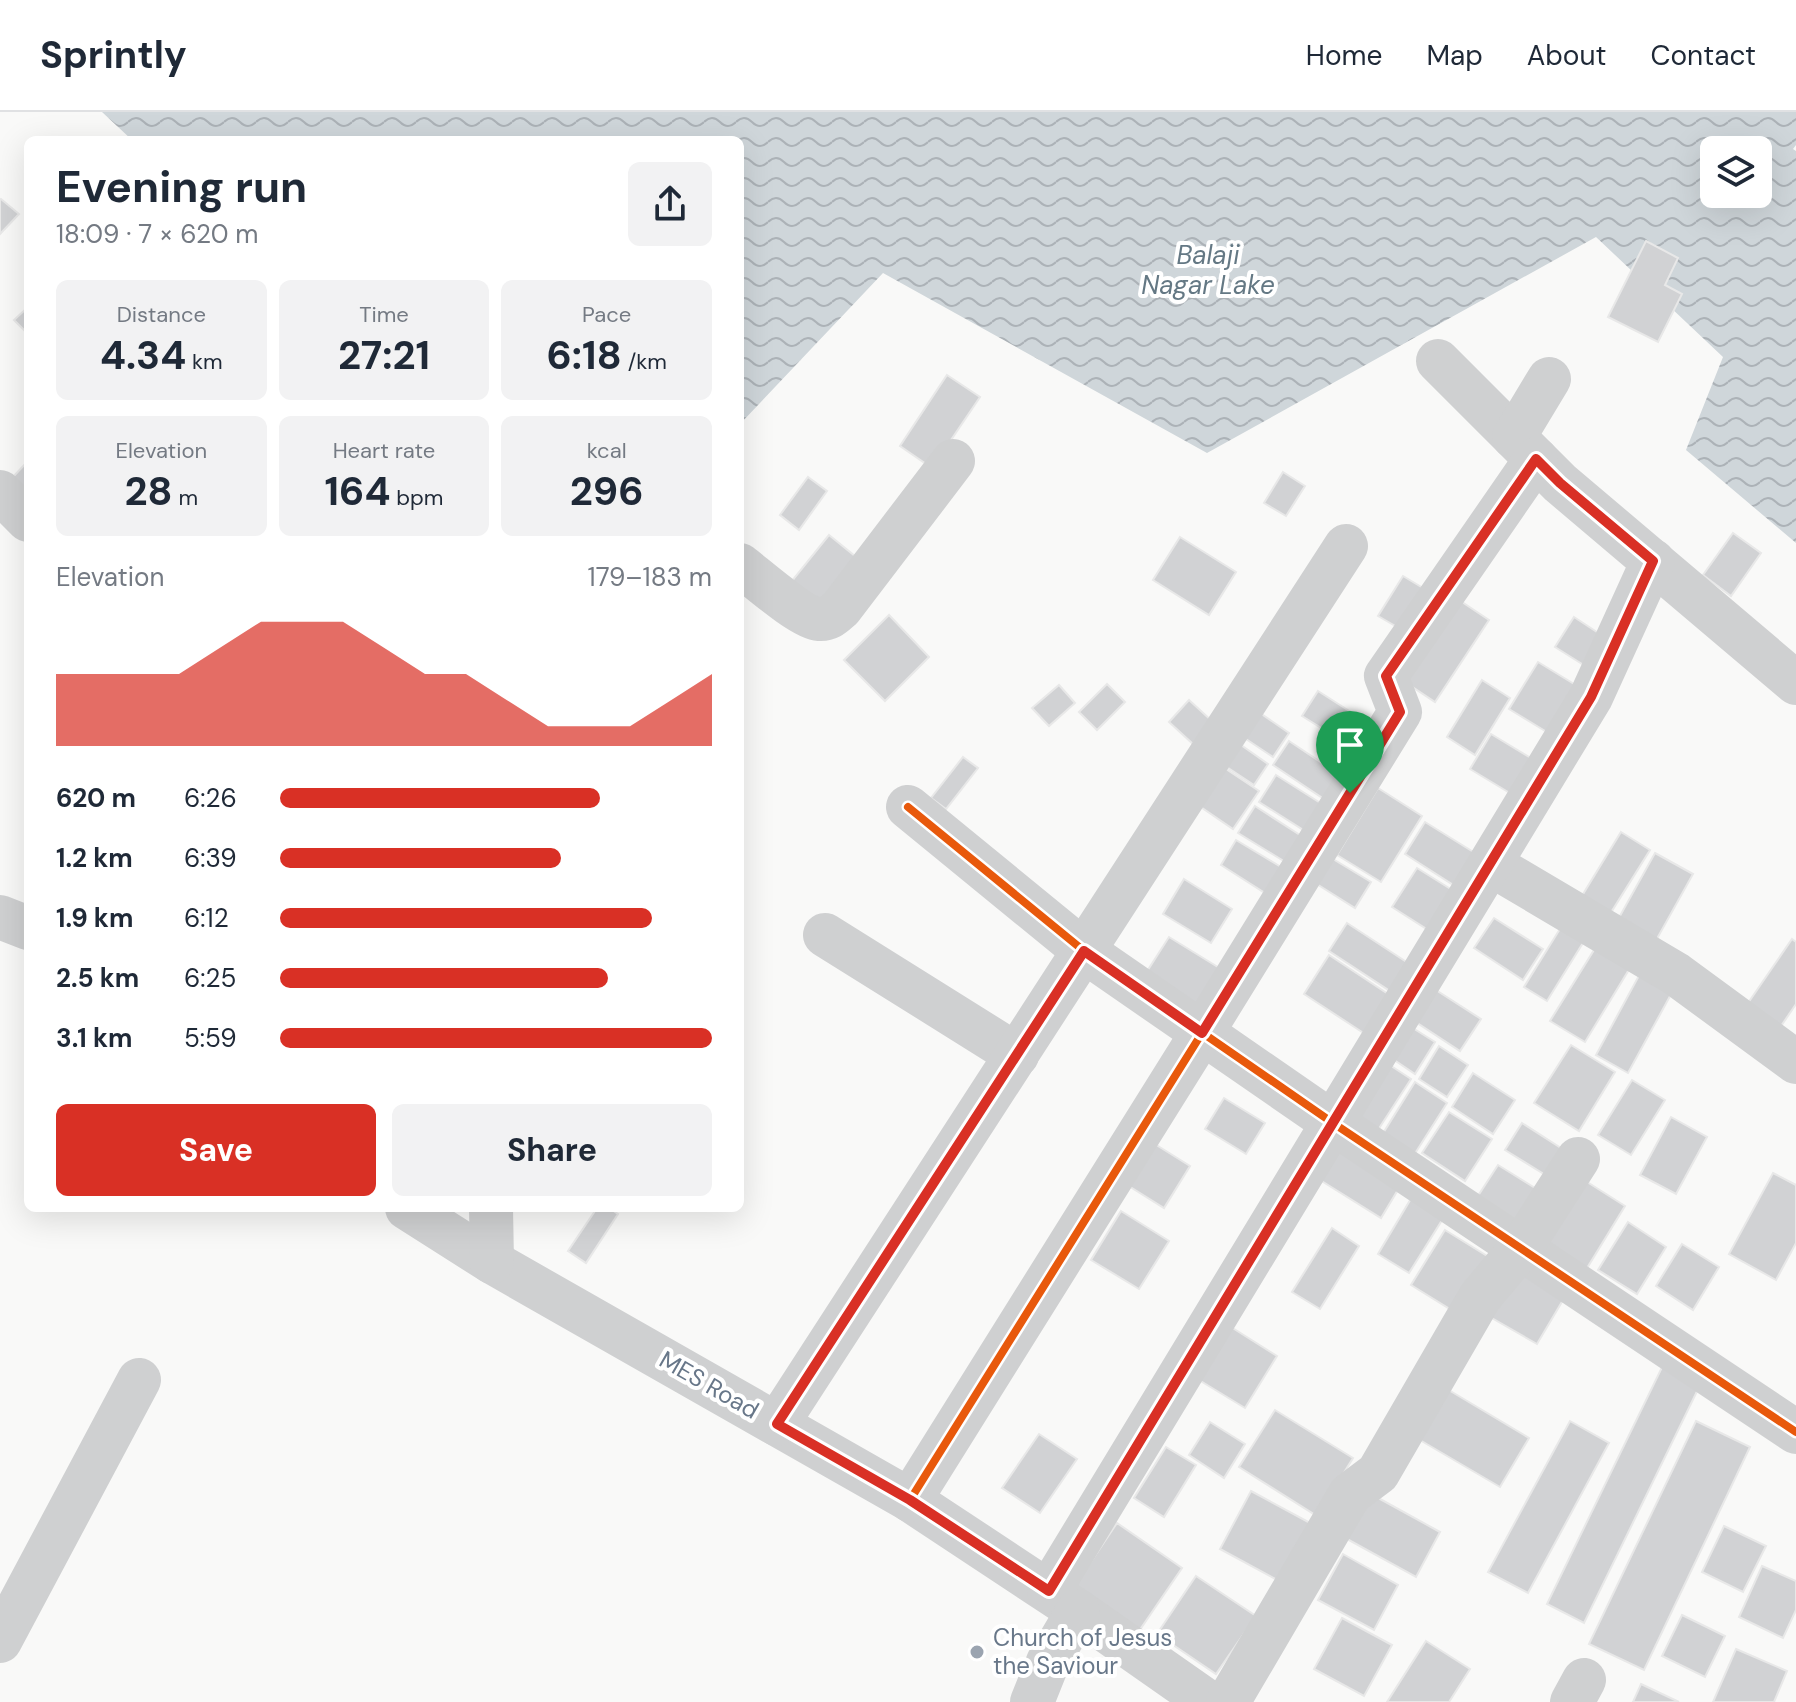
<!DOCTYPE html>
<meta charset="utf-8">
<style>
:root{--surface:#fff;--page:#f2f2f3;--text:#1f2937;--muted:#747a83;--line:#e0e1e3;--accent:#d93025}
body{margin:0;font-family:"DM Sans",sans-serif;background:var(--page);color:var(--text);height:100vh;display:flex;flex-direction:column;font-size:30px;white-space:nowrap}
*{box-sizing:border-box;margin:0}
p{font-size:26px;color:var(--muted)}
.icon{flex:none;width:44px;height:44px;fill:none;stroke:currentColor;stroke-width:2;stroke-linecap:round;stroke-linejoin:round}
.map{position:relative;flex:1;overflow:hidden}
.drawer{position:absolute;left:24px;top:24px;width:720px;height:1076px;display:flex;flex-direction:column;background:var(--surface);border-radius:12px;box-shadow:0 8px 32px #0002}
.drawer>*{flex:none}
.fabs{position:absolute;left:1700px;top:24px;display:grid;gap:16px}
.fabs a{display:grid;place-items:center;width:72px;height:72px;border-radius:12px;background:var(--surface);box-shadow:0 8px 32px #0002;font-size:40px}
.pin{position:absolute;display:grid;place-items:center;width:68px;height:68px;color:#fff;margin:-82px -34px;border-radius:50% 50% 50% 0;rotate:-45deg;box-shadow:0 0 8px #0007}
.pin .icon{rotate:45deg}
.round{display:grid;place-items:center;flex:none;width:84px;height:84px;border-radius:12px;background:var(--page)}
.overview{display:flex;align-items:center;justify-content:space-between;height:136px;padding:0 32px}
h1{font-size:44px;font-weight:700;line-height:60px}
.metrics{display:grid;grid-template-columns:repeat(3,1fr);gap:12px;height:136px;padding:8px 32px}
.metrics div{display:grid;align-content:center;border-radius:12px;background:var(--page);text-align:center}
.metrics b{font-size:40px;font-weight:700}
.metrics small{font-size:22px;font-weight:400}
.metrics p{font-size:22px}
.chart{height:224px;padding:16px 32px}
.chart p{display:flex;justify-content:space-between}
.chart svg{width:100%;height:144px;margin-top:8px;fill:var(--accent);opacity:.7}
.cta{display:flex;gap:16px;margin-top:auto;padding:16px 32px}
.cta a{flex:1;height:92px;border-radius:12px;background:var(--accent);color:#fff;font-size:32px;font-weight:700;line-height:92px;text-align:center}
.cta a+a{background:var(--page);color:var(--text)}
ul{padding:0 32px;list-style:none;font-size:26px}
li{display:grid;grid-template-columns:128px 96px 1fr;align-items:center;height:60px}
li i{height:20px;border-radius:10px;background:var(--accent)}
header{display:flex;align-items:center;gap:48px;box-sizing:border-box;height:112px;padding:0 40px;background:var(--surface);border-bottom:2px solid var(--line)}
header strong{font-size:38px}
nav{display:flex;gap:44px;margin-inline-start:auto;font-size:28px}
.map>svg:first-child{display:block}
.water{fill:url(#water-waves);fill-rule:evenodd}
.building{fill:#d1d2d4;stroke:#e8e8e8;stroke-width:2}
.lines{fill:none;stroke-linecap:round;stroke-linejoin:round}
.minor{stroke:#cfd0d1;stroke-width:44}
.cycleway-casing{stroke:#fff;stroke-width:13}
.cycleway{stroke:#e8590c;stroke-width:8}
.route-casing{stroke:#fff;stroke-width:16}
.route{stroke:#d93025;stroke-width:10}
.poi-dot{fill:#9ba4b0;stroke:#fff;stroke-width:3}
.labels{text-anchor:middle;stroke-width:8;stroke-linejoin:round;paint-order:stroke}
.street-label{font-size:24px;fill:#687789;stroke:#fff}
.poi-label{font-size:24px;fill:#687789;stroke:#fff;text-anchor:start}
.water-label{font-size:26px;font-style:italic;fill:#647884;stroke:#fff}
</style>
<header>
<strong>Sprintly</strong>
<nav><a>Home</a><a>Map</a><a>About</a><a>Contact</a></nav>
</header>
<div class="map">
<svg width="1796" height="1590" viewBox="0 0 1796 1590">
<defs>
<pattern id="water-waves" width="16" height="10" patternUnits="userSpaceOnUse" patternTransform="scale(2)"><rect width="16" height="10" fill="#cfd6da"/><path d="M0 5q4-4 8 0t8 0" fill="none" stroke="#acb2b7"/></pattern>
</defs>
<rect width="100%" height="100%" fill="#f9f9f8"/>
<!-- water -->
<path class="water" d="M102,0H1796V33L1793,37L1796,39V431L1686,338L1723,245L1596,125L1207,341L883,161L740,312V28H132ZM1714,38H1758V82H1714Z"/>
<!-- building -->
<g class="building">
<path d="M1,87L19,102L0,122V88Z"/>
<path d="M1646,129L1678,146L1665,173L1682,182L1658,230L1608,205Z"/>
<path d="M28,195V222L14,208Z"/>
<path d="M947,263L980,285L932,356L900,334Z"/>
<path d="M28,349V383L11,367Z"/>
<path d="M1283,360L1305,374L1286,404L1264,391Z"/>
<path d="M808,365L827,379L799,418L780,403Z"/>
<path d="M1733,421L1761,441L1731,484L1703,463Z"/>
<path d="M829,423L861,449L819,501L787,475Z"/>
<path d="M1180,425L1236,460L1209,503L1153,468Z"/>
<path d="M1403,464L1428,479L1404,519L1378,504Z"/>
<path d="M1453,484L1489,508L1435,590L1399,566Z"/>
<path d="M889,503L929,545L885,589L844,548Z"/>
<path d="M1574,505L1609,528L1590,557L1555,535Z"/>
<path d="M1538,550L1579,575L1550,622L1509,597Z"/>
<path d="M1482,568L1510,586L1475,643L1447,625Z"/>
<path d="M1107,572L1125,590L1097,618L1079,600Z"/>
<path d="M1059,573L1075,591L1049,614L1032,596Z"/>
<path d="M1318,579L1354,602L1339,627L1302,604Z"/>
<path d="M1189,588L1213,610L1193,632L1169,610Z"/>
<path d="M1247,592L1289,621L1273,645L1231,617Z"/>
<path d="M1491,622L1534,648L1513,683L1470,657Z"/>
<path d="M1231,626L1268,652L1254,673L1216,648Z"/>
<path d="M1289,629L1340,663L1324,687L1273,653Z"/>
<path d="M963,645L978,656L946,697L931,686Z"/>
<path d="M1217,651L1259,679L1233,717L1192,689Z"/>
<path d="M1276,663L1322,692L1305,719L1259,690Z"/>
<path d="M1378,676L1422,704L1381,770L1337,743Z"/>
<path d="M1255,694L1303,725L1287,751L1238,721Z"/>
<path d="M1425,710L1475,741L1455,774L1405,742Z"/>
<path d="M1621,720L1650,738L1605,810L1577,792Z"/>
<path d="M1236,728L1281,755L1265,781L1221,753Z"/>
<path d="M1655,741L1693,762L1649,841L1611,820Z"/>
<path d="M1328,744L1371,770L1355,796L1312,769Z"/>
<path d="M1417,756L1457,781L1433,821L1392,795Z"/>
<path d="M1184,767L1232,797L1211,831L1163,802Z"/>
<path d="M1494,806L1543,837L1523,868L1474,836Z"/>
<path d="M1347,811L1408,851L1390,879L1329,839Z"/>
<path d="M1563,812L1586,826L1547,889L1524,875Z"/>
<path d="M1169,825L1221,857L1198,893L1146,861Z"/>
<path d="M1792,827L1796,830V892L1779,917L1746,894Z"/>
<path d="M1599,830L1633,851L1585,930L1550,909Z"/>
<path d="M1329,843L1391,884L1365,922L1304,882Z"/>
<path d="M1642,858L1675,875L1628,961L1596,943Z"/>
<path d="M1425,871L1481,907L1460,939L1405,903Z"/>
<path d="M1400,908L1435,930L1415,962L1381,939Z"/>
<path d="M1571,933L1615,960L1579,1019L1534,991Z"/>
<path d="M1439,934L1468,953L1447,985L1419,967Z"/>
<path d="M1379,946L1411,967L1376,1021L1344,1001Z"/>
<path d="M1473,961L1515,988L1493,1022L1452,995Z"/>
<path d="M1632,968L1665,988L1631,1043L1598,1023Z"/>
<path d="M1415,970L1447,991L1414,1043L1382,1023Z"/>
<path d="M1224,986L1265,1011L1246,1042L1205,1017Z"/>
<path d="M1449,1000L1492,1027L1465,1069L1422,1041Z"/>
<path d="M1671,1005L1707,1025L1676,1082L1640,1063Z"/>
<path d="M1522,1011L1564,1038L1547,1064L1505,1038Z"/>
<path d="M1337,1024L1405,1066L1381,1106L1312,1063Z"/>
<path d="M1150,1029L1190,1054L1164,1096L1124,1071Z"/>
<path d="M1498,1053L1543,1081L1521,1115L1476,1087Z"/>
<path d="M1773,1061L1796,1073V1131L1776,1168L1729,1142Z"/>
<path d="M1584,1068L1625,1094L1587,1156L1545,1130Z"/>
<path d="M1412,1085L1444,1105L1409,1161L1378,1142Z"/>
<path d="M597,1096H609L618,1102L586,1151L568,1139Z"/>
<path d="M1121,1099L1169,1129L1139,1177L1091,1148Z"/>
<path d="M1628,1110L1666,1135L1637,1182L1598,1158Z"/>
<path d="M1332,1116L1359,1134L1320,1197L1292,1180Z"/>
<path d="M1445,1118L1492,1147L1458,1202L1411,1173Z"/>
<path d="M1682,1132L1719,1155L1693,1198L1656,1174Z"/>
<path d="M1513,1151L1566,1183L1537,1232L1483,1201Z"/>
<path d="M1231,1215L1277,1244L1245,1296L1199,1268Z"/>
<path d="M1666,1247L1704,1265L1584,1511L1547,1492Z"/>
<path d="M1442,1274L1529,1326L1500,1375L1413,1324Z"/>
<path d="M1275,1298L1353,1346L1317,1404L1239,1355Z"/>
<path d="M1570,1309L1609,1331L1528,1481L1488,1460Z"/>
<path d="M1696,1309L1750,1335L1644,1558L1589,1532Z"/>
<path d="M1210,1310L1245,1332L1224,1366L1189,1343Z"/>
<path d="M1039,1322L1077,1347L1040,1401L1002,1376Z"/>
<path d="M1166,1335L1196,1353L1164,1405L1134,1386Z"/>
<path d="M1251,1379L1312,1412L1281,1470L1220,1437Z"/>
<path d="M1371,1382L1440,1420L1416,1465L1347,1427Z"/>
<path d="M1117,1411L1182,1456L1139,1519L1074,1475Z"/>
<path d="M1724,1414L1766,1434L1743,1480L1702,1460Z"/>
<path d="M1343,1442L1398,1473L1374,1518L1318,1488Z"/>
<path d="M1762,1454L1796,1469V1498L1783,1526L1739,1505Z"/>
<path d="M1196,1464L1256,1504L1216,1562L1157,1522Z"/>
<path d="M1682,1503L1725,1524L1705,1565L1662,1544Z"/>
<path d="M1342,1506L1392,1533L1364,1584L1314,1557Z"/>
<path d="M1426,1529L1470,1557L1449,1590H1387Z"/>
<path d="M1736,1537L1787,1559L1774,1590H1713Z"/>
<path d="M1641,1572L1679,1590H1633Z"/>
</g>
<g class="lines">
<!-- minor -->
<g class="minor">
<path d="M1438,249L1560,371L1796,571"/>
<path d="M1514,325L1549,267"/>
<path d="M0,380L28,408"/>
<path d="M740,453C757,466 802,506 819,507C829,508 834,502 841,496L953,349"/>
<path d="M908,695L1084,839L1333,1011L1796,1320"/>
<path d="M1490,752L1676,862L1796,950"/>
<path d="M0,805L28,816"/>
<path d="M825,823L1017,943"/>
<path d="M407,1096L492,1150L910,1388L1078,1499L1208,1590"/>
<path d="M491,1096L492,1150"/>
<path d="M777,1312L1346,434"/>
<path d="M910,1388L1202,921L1400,600L1386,564L1536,347"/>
<path d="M1049,1479L1591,585L1653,449"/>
<path d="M0,1529L139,1268"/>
<path d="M1032,1590L1048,1550L1078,1499"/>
<path d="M1228,1590L1350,1382L1378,1361L1480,1185L1521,1136L1578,1047"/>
<path d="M1572,1590L1584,1568"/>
</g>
<!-- cycleway casing -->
<g class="cycleway-casing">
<g id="cycleway">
<path d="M908,695L1084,839L1333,1011L1796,1320"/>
<path d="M910,1388L1202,921L1400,600L1386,564L1536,347"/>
</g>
</g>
<!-- cycleway -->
<use href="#cycleway" class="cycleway"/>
</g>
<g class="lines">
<!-- route casing -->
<g class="route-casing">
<path id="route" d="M1536,347L1560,371L1653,449L1591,585L1049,1479L910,1388L777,1312L1084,839L1202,921L1400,600L1386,564Z"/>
</g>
<!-- route -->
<use href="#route" class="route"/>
</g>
<!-- markers -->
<circle class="poi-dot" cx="977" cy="1540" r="8"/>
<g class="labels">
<!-- street labels -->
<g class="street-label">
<text transform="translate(709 1273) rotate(30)" y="8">MES Road</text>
</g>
<!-- poi labels -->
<g class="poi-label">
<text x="993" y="1534">Church of Jesus<tspan x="993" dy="28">the Saviour</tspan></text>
</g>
<!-- water labels -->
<g class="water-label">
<text x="1208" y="152">Balaji<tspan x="1208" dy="30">Nagar Lake</tspan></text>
</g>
</g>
</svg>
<div class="fabs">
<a><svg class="icon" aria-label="layers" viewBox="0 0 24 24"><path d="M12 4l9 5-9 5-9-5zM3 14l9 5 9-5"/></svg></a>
</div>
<div class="pin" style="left:1350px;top:681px;background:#1e9e55"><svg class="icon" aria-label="arrive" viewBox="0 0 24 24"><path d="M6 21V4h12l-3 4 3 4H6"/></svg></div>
<section class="drawer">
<div class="overview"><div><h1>Evening run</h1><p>18:09 · 7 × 620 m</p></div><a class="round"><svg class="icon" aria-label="share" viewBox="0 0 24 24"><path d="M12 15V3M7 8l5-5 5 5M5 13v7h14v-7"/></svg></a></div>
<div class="metrics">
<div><p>Distance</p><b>4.34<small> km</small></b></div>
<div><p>Time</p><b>27:21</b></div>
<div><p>Pace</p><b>6:18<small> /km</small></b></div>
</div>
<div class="metrics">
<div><p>Elevation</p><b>28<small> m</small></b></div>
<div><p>Heart rate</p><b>164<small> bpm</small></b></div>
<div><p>kcal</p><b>296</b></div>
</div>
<div class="chart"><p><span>Elevation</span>179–183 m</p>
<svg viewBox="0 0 160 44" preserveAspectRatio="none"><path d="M0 44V22L10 22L20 22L30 22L40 14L50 6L60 6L70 6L80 14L90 22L100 22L110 30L120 38L130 38L140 38L150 30L160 22V44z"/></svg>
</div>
<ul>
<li><b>620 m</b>6:26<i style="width:74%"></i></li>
<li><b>1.2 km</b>6:39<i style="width:65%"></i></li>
<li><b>1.9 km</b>6:12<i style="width:86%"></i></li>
<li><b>2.5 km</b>6:25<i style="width:76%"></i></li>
<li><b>3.1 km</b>5:59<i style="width:100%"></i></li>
</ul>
<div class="cta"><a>Save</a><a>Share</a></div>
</section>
</div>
